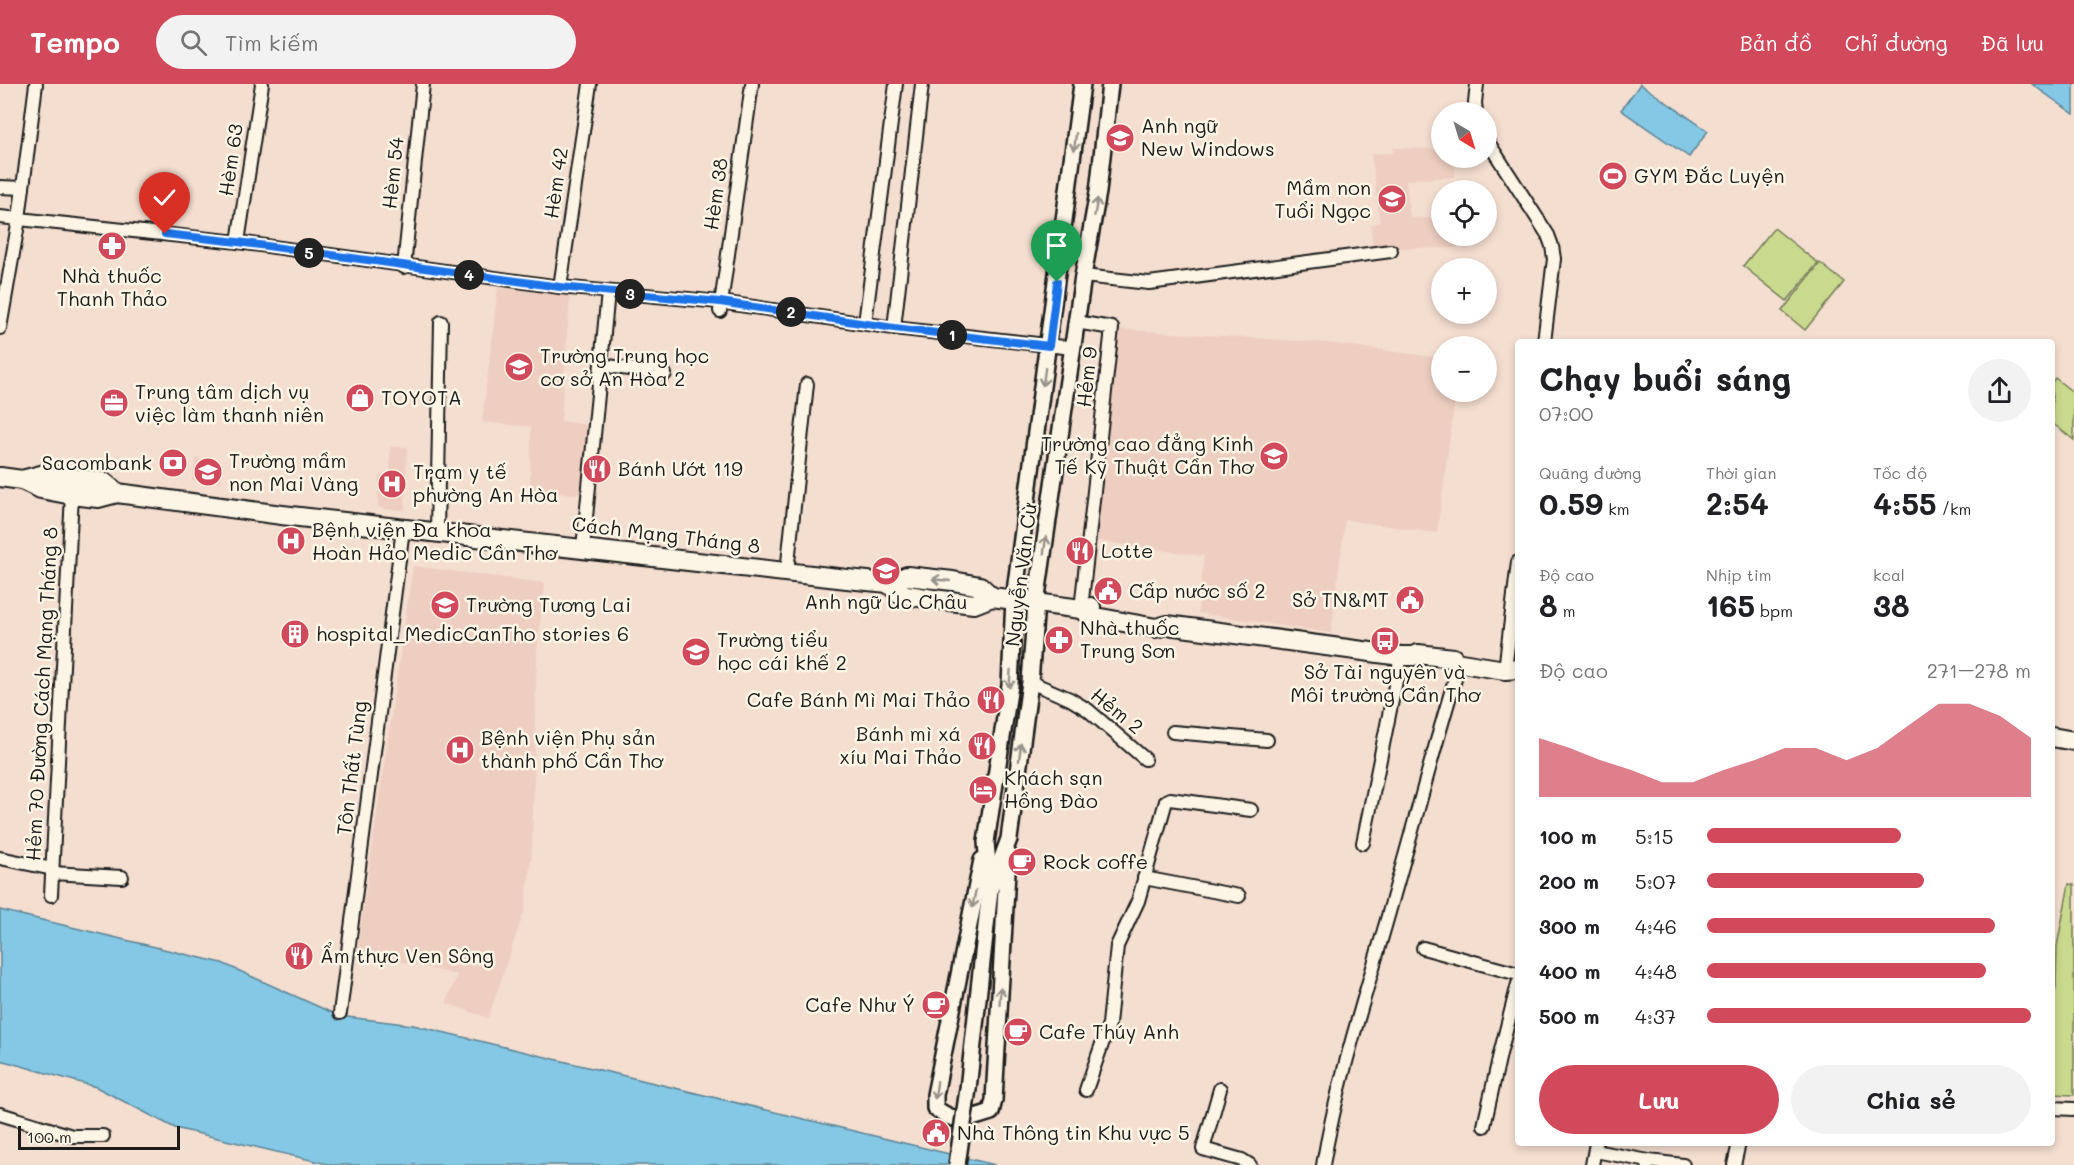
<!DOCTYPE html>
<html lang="vi">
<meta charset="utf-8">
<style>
:root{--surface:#fff;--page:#f2f2f2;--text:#202124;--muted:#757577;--accent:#d1495b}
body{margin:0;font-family:Mali,sans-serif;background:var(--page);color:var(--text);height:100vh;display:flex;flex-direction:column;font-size:22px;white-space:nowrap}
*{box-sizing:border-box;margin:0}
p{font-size:20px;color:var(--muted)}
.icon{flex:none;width:33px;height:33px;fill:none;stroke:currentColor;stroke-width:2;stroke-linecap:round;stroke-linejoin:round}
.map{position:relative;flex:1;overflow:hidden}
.side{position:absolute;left:1515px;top:255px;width:540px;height:807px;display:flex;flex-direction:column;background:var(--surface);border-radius:6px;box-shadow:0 3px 9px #0003}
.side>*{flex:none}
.needle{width:39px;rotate:142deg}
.buttons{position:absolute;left:1431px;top:18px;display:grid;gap:12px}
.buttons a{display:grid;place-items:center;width:66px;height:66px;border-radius:50%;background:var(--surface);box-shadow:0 3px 9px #0003;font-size:30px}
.scale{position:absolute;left:18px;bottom:15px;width:162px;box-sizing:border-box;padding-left:6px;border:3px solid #1c1c1c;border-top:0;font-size:16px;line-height:21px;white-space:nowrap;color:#1c1c1c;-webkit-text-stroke:4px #fcf5e5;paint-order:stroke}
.pin{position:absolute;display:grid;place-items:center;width:51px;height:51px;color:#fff;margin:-62px -26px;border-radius:50% 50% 50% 0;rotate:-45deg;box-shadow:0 0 6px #0007}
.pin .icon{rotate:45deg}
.km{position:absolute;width:30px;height:30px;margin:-15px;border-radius:50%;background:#222;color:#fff;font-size:16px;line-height:30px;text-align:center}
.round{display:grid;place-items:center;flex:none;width:63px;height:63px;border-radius:32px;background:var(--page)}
.headline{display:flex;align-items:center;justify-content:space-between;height:102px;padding:0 24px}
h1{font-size:33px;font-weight:700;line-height:45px}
.stats{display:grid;grid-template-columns:repeat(3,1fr);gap:9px;height:102px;padding:6px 24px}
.stats div{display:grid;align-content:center}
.stats b{font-size:30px;font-weight:700}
.stats small{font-size:16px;font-weight:400}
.stats p{font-size:16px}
.chart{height:168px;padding:12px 24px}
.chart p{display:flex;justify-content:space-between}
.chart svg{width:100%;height:108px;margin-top:6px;fill:var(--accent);opacity:.7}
.button{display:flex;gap:12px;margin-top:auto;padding:12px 24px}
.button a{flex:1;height:69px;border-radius:36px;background:var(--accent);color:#fff;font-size:24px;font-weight:700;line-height:69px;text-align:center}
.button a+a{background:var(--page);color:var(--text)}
ul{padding:0 24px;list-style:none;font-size:20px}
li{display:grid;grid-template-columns:96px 72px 1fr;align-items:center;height:45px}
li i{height:15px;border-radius:8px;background:var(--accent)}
header{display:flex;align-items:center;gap:36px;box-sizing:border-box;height:84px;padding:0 30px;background:var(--accent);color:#fff}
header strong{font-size:28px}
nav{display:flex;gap:33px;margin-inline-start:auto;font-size:21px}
.search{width:420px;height:54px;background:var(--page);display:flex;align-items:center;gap:15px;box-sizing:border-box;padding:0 21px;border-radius:33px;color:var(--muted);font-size:22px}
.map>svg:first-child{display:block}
.built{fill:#eecec1}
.green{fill:#c9da8e;stroke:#727b55;stroke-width:1.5}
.water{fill:#84c8e5;stroke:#5a8395;stroke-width:1.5}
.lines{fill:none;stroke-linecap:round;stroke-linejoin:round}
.minor-casing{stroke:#1c1c1c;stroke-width:16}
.major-casing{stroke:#1c1c1c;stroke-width:20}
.highway-casing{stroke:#1c1c1c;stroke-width:22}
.minor{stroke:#fcf5e5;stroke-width:12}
.major{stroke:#fcf5e5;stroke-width:15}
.highway{stroke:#fcf5e5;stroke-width:18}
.major-bridge-casing{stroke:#1c1c1c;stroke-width:20;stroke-linecap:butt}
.major-bridge{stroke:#fcf5e5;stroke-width:15}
.oneway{stroke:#97938b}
.route-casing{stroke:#fff;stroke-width:12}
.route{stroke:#1a73e8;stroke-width:8}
.labels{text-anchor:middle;stroke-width:5;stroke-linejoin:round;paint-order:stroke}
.poi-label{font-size:20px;fill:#1c1c1c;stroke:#fcf5e5;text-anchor:start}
.street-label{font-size:20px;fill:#1c1c1c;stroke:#fcf5e5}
</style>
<header>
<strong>Tempo</strong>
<div class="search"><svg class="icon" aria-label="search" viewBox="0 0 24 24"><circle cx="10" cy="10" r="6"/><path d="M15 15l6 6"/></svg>Tìm kiếm</div>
<nav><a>Bản đồ</a><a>Chỉ đường</a><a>Đã lưu</a></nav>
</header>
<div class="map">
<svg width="2074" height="1081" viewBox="0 0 2074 1081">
<rect width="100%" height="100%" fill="#f4ded0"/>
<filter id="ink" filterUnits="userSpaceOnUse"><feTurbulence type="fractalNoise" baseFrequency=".0167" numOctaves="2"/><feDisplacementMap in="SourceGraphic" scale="12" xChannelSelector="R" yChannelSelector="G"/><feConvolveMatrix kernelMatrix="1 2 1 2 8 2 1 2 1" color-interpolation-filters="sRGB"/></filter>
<g filter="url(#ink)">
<!-- built -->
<g class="built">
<path d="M1393,64L1441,65L1442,74H1455V93L1406,96L1410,134H1441L1442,152H1456L1458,164H1373L1371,141L1380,138L1371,70L1393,69Z"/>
<path d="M498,204L570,211L561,337L589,341L580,410L530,408L531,343L482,338Z"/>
<path d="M1114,245L1329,259L1441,274L1442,308H1456L1437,449L1345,436L1331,549L1198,529L1204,472L1091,456Z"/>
<path d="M390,363H407L405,426L383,425L378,422L379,392L390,389Z"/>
<path d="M196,374L222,379L221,398L192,396Z"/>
<path d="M413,482L545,499L537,566L532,766L525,825L488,934L446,919L457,891L357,867Z"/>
</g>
<!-- green -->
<g class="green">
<path d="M1774,144L1818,179L1787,217L1743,182Z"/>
<path d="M1820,179L1844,198L1805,246L1782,227Z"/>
<path d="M2055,294L2074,309V356L2052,339V298Z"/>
<path d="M2069,800L2074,801V1011L2052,1010V936L2053,914L2056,903L2057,862Z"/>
</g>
<!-- water -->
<g class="water">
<path d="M1640,0L1708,47L1689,73L1621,26Z"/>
<path d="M2032,0H2074V30L2033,1Z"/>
<path d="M0,826L222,879L339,932L413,941L995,1081H332L175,1044L96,1003L0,976Z"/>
</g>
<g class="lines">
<!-- minor casing -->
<g class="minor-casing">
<g id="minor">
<path d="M1476,28L1475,19L1477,0"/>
<path d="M1486,55L1548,151L1552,162L1554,175L1544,258"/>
<path d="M0,103L23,104"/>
<path d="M0,133L238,158L560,203L720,218L894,244L1073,264"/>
<path d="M238,158L262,0"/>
<path d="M404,183L423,0"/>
<path d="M1083,192L1149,199L1391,167"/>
<path d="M560,203L590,0"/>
<path d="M720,227L752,0"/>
<path d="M1076,238L1112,244L1081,525"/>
<path d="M865,239L896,0"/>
<path d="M0,244L19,135L36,0"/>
<path d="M894,244L922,0"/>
<path d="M601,281L665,290"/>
<path d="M437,448L441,238"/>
<path d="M583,464L608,208"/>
<path d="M787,488L807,300"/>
<path d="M1505,586L1518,478"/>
<path d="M1030,598L1070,615L1088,626L1145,675"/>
<path d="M1173,648L1267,656"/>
<path d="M1363,759L1401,572"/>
<path d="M0,774L53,785"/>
<path d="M52,789L122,793"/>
<path d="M1144,794L1239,812"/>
<path d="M51,811L72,411"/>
<path d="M1423,864L1518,890"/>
<path d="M340,929L403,445"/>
<path d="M1220,1005L1203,1065L1242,1076L1250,1081"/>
<path d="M1086,1006L1109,940L1117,862L1138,817L1166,717L1170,715L1251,726"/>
<path d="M2052,1024L2074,1025"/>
<path d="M0,1030L72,1052H103"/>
<path d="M1484,1042L1500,970L1518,900"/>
<path d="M1595,1067L1649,1077L1648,1081"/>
<path d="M1649,1077L1683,1081"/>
<path d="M1323,1081C1339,988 1370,898 1395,807C1417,731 1436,655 1460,579"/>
<path d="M1592,1081L1596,1059"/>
<path d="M1734,1081L1739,1059"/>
</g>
</g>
<!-- major casing -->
<g class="major-casing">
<g id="major">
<path d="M982,776L935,1011V1024C957,1041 966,1036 991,1028L994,1016L1008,770"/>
<path d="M992,801L1009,755L1030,598L1036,519L1083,192L1098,108L1110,0"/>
<path d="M968,1005L990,806L986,758L1010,601L1014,515L1082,0"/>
</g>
</g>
<!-- highway casing -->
<g class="highway-casing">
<g id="highway">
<path d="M0,393L22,396L45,390L104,398L117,409"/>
<path d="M22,396L41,405L72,411L98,414L117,409L282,431L847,495L888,499L907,492L953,497L980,502L992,513"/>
<path d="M888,499L900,510L933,515L974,520L992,513L1081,525L1091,523"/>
<path d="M1081,525L1090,532L1156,544L1167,541L1401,572H1414L1418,570L1453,574L1455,578L1505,586L1518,585"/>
<path d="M2052,653L2074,657"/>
</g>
</g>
<!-- minor -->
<use href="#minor" class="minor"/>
<!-- major -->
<use href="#major" class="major"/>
<!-- highway -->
<use href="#highway" class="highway"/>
<!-- major-bridge casing -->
<g class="major-bridge-casing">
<path id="major-bridge" d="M957,1081L968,1005"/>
</g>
<!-- major-bridge -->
<use href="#major-bridge" class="major-bridge"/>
</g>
<!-- one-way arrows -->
<defs><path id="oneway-shaft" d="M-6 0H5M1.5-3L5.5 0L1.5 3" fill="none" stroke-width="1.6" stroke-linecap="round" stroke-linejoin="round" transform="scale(1.5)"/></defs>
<g class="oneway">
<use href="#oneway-shaft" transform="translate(1075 58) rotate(97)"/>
<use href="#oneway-shaft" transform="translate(1096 123) rotate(-80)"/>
<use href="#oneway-shaft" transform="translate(1044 293) rotate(98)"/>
<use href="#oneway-shaft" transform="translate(1045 461) rotate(-82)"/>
<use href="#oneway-shaft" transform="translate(941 496) rotate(-174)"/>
<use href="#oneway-shaft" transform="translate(1010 595) rotate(94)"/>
<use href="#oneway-shaft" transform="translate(1020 668) rotate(-83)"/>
<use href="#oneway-shaft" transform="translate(974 815) rotate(101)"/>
<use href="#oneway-shaft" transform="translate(1000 912) rotate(-87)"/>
<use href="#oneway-shaft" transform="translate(936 1006) rotate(98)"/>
</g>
</g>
<g class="lines" filter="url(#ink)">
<!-- route casing -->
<g class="route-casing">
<path id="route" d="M165,150L238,158L560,203L720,218L894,244L1049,262L1057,198"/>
</g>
<!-- route -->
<use href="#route" class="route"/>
</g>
<!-- icons -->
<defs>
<g id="school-disc" transform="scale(1.5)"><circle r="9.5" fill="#d1495b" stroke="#fcf5e5"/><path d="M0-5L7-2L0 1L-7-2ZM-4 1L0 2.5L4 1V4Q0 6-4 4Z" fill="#fff"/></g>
<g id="stadium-disc" transform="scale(1.5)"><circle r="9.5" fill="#d1495b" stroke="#fcf5e5"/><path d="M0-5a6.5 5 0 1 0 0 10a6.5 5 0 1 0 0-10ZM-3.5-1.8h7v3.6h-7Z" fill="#fff"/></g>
<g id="pharmacy-disc" transform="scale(1.5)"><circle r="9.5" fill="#d1495b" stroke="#fcf5e5"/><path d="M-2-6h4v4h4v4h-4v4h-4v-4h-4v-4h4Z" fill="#fff"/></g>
<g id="university-disc" transform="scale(1.5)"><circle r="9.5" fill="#d1495b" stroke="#fcf5e5"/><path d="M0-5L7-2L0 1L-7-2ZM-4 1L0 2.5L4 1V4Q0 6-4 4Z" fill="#fff"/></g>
<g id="shop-disc" transform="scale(1.5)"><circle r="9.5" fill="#d1495b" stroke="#fcf5e5"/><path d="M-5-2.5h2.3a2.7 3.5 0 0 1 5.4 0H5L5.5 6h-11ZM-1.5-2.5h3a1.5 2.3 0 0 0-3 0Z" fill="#fff"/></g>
<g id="office-disc" transform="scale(1.5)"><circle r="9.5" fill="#d1495b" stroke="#fcf5e5"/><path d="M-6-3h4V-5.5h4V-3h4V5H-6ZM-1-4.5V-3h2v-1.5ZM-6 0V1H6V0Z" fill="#fff"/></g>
<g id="bank-disc" transform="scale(1.5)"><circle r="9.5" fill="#d1495b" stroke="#fcf5e5"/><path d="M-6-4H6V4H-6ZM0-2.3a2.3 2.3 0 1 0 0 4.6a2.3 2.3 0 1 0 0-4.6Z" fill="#fff"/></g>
<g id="restaurant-disc" transform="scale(1.5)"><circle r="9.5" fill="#d1495b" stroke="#fcf5e5"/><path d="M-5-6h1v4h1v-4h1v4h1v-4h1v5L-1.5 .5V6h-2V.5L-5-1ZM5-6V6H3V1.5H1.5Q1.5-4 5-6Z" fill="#fff"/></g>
<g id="hospital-disc" transform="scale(1.5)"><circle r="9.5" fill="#d1495b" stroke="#fcf5e5"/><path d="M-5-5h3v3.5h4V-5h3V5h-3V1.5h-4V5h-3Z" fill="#fff"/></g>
<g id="civic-disc" transform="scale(1.5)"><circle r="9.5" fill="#d1495b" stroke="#fcf5e5"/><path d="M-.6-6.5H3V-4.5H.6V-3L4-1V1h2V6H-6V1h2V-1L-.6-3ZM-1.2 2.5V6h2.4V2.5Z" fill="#fff"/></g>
<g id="building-disc" transform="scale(1.5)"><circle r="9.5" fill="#d1495b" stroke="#fcf5e5"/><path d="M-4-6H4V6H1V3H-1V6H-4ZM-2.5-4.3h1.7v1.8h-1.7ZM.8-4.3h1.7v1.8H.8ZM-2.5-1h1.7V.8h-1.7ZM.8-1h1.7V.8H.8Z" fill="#fff"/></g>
<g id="bus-disc" transform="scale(1.5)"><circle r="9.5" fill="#d1495b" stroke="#fcf5e5"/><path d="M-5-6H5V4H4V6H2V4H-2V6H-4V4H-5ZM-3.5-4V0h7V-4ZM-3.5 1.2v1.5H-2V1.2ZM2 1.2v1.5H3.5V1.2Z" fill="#fff"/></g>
<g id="hotel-disc" transform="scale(1.5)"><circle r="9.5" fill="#d1495b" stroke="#fcf5e5"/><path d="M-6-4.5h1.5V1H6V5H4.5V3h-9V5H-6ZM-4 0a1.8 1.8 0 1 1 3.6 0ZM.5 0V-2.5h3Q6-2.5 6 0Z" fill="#fff"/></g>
<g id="cafe-disc" transform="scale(1.5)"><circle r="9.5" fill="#d1495b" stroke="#fcf5e5"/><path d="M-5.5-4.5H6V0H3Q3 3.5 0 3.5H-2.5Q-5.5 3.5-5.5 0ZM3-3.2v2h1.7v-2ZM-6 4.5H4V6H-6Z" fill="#fff"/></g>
</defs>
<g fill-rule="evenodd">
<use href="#school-disc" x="1120" y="54"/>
<use href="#stadium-disc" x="1613" y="92"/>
<use href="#school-disc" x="1392" y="115"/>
<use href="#pharmacy-disc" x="112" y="162"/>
<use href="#university-disc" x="519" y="283"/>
<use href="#shop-disc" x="360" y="314"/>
<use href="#office-disc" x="114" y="319"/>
<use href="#university-disc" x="1274" y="372"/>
<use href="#bank-disc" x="173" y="379"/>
<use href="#restaurant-disc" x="597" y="385"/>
<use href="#school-disc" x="208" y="388"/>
<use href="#hospital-disc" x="392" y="400"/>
<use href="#hospital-disc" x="291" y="457"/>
<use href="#restaurant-disc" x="1080" y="467"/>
<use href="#school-disc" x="886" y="487"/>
<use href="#civic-disc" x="1108" y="507"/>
<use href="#civic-disc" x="1410" y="516"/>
<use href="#school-disc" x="445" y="521"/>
<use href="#building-disc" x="295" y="550"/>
<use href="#pharmacy-disc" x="1059" y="556"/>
<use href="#bus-disc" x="1385" y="557"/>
<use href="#school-disc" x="696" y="568"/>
<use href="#restaurant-disc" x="991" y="616"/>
<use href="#restaurant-disc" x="982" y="662"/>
<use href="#hospital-disc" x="460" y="666"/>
<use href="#hotel-disc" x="983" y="706"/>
<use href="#cafe-disc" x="1022" y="778"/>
<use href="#restaurant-disc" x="299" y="872"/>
<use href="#cafe-disc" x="936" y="921"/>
<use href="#cafe-disc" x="1018" y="948"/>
<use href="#civic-disc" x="936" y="1049"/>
</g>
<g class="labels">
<!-- poi labels -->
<g class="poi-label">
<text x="1141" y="49">Anh ngữ<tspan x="1141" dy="23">New Windows</tspan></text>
<text x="1634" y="99">GYM Đắc Luyện</text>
<text x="1371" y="111" text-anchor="end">Mầm non<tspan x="1371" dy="23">Tuổi Ngọc</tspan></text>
<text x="112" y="199" text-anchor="middle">Nhà thuốc<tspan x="112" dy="23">Thanh Thảo</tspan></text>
<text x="540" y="279">Trường Trung học<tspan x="540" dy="23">cơ sở An Hòa 2</tspan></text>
<text x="135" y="315">Trung tâm dịch vụ<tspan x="135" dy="23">việc làm thanh niên</tspan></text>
<text x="381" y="321">TOYOTA</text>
<text x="1253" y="367" text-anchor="end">Trường cao đẳng Kinh<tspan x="1253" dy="23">Tế Kỹ Thuật Cần Thơ</tspan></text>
<text x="229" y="384">Trường mầm<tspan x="229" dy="23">non Mai Vàng</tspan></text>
<text x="152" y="386" text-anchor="end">Sacombank</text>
<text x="618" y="392">Bánh Ướt 119</text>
<text x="413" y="395">Trạm y tế<tspan x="413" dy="23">phường An Hòa</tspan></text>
<text x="312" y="453">Bệnh viện Đa khoa<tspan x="312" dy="23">Hoàn Hảo Medic Cần Thơ</tspan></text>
<text x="1101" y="474">Lotte</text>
<text x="1129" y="514">Cấp nước số 2</text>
<text x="1389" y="523" text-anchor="end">Sở TN&amp;MT</text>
<text x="886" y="525" text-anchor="middle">Anh ngữ Úc Châu</text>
<text x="466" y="528">Trường Tương Lai</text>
<text x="1080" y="551">Nhà thuốc<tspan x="1080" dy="23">Trung Sơn</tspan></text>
<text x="316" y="557">hospital_MedicCanTho stories 6</text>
<text x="717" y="563">Trường tiểu<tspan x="717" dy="23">học cái khế 2</tspan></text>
<text x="1385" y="595" text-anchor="middle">Sở Tài nguyên và<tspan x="1385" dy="23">Môi trường Cần Thơ</tspan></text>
<text x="970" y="623" text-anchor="end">Cafe Bánh Mì Mai Thảo</text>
<text x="961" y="657" text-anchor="end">Bánh mì xá<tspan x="961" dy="23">xíu Mai Thảo</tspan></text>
<text x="481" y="661">Bệnh viện Phụ sản<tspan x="481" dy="23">thành phố Cần Thơ</tspan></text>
<text x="1004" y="701">Khách sạn<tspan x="1004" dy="23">Hồng Đào</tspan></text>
<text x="1043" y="785">Rock coffe</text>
<text x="320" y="879">Ẩm thực Ven Sông</text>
<text x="915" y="928" text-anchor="end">Cafe Như Ý</text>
<text x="1039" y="955">Cafe Thúy Anh</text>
<text x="957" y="1056">Nhà Thông tin Khu vực 5</text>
</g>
<!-- street labels -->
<g class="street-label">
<text transform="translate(231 76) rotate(-82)" y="7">Hèm 63</text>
<text transform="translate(393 89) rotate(-84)" y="7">Hèm 54</text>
<text transform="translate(556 99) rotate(-82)" y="7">Hèm 42</text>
<text transform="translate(716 110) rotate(-82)" y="7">Hèm 38</text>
<text transform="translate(1087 293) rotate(-84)" y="7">Hẻm 9</text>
<text transform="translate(666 451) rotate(7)" y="7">Cách Mạng Tháng 8</text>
<text transform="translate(1021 491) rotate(-83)" y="7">Nguyễn Văn Cừ</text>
<text transform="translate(42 610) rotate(-87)" y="7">Hẻm 70 Đường Cách Mạng Tháng 8</text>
<text transform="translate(1117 627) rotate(39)" y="7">Hẻm 2</text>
<text transform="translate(352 684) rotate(-83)" y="7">Tôn Thất Tùng</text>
</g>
</g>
</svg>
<div class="buttons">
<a><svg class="needle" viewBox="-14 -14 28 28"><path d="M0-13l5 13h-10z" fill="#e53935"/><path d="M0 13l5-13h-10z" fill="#757577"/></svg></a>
<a><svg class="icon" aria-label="locate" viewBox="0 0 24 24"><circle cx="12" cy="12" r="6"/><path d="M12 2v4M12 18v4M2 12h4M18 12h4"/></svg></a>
<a>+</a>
<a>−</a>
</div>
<div class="scale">100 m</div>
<div class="pin" style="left:1057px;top:198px;background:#1e9e55"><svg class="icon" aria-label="arrive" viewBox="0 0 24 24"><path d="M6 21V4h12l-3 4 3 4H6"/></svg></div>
<div class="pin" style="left:165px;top:150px;background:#d93025"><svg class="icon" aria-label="check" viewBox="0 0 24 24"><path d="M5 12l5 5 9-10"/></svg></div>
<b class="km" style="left:952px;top:251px">1</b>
<b class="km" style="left:791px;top:228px">2</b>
<b class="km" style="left:630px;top:210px">3</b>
<b class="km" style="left:469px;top:191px">4</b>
<b class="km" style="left:309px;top:169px">5</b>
<section class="side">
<div class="headline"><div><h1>Chạy buổi sáng</h1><p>07:00</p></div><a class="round"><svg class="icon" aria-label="share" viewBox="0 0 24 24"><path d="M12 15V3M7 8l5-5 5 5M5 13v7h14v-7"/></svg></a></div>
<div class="stats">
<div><p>Quãng đường</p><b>0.59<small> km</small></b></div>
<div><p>Thời gian</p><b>2:54</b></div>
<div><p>Tốc độ</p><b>4:55<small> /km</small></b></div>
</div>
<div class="stats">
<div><p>Độ cao</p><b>8<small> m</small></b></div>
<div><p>Nhịp tim</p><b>165<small> bpm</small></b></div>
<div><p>kcal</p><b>38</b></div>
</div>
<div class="chart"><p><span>Độ cao</span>271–278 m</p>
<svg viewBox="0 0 160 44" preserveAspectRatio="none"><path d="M0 44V20L10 24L20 29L30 33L40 38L50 38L60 33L70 29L80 24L90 24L100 29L110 24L120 15L130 6L140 6L150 11L160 20V44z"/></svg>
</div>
<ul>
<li><b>100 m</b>5:15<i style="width:60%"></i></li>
<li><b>200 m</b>5:07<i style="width:67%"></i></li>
<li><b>300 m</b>4:46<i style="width:89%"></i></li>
<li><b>400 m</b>4:48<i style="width:86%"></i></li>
<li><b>500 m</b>4:37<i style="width:100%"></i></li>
</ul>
<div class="button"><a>Lưu</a><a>Chia sẻ</a></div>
</section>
</div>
